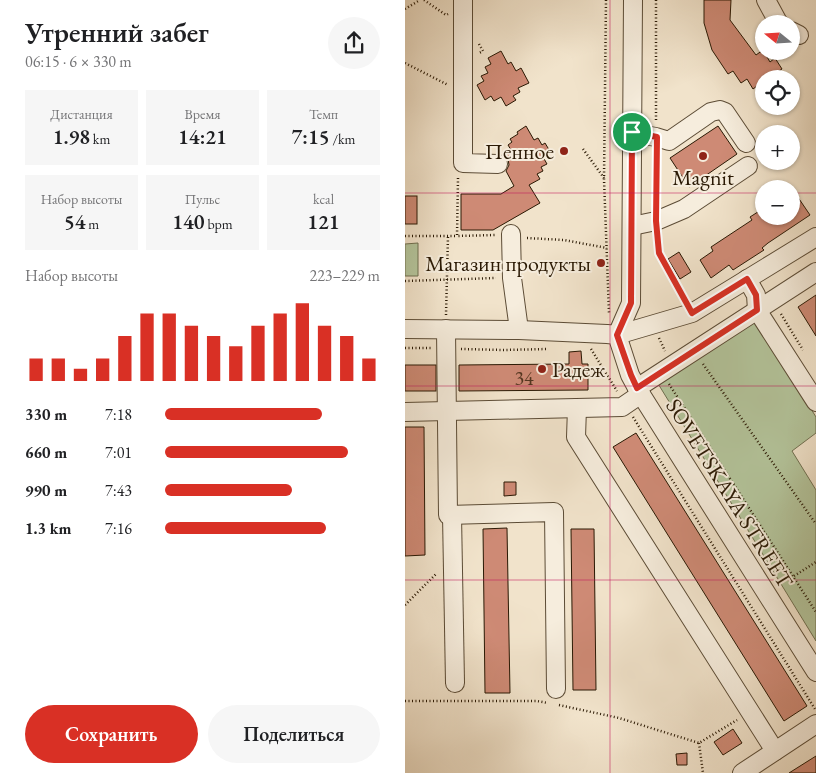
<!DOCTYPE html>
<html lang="ru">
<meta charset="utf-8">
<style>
:root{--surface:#fff;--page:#f6f6f6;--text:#202124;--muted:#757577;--accent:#d93025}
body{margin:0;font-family:"EB Garamond",serif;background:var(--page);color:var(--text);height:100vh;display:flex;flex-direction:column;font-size:19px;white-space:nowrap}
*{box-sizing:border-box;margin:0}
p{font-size:16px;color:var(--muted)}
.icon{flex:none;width:28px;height:28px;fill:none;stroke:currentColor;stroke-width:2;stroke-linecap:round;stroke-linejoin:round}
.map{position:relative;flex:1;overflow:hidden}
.side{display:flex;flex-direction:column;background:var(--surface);width:405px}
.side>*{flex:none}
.needle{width:32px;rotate:288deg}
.tools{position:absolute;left:350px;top:15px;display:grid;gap:10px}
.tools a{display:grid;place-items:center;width:45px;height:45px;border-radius:50%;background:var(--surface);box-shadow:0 1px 4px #0004;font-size:25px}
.pin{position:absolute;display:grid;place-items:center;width:42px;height:42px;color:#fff;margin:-21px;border:2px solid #fff;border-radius:50%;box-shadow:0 1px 5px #0007}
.round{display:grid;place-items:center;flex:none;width:52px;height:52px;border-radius:26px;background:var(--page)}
.head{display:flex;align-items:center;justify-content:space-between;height:85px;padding:0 25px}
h1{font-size:28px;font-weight:600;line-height:38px}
.metrics{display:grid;grid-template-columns:repeat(3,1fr);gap:8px;height:85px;padding:5px 25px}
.metrics div{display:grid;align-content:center;border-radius:0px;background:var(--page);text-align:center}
.metrics b{font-size:21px;font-weight:600}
.metrics small{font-size:14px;font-weight:400}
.metrics p{font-size:14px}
.chart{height:140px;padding:10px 25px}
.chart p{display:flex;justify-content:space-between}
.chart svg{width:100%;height:90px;margin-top:5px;stroke:var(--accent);stroke-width:6}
.cta{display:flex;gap:10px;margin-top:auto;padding:10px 25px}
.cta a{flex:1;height:58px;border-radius:30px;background:var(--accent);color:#fff;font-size:20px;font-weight:600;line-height:58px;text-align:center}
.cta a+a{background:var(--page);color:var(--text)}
ul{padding:0 25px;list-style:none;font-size:16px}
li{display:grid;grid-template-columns:80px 60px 1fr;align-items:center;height:38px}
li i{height:12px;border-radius:6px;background:var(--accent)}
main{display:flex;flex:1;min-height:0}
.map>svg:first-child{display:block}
.green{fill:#b4c59c;stroke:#6f6f50}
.building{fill:#ce8a75;stroke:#2a1904}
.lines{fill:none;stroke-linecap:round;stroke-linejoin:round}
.minor-casing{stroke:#5c4c36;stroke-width:20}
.path{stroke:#2a1904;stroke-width:2.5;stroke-dasharray:1 2.5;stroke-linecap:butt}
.minor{stroke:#f6eddd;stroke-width:18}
.route-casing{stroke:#fff;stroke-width:10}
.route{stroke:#d93025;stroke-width:6}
.grid{fill:none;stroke:#c2185b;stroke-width:1;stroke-opacity:0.55}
.poi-dot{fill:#8f2418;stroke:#f6eddd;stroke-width:2}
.labels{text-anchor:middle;stroke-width:4;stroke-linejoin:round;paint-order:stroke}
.number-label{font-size:20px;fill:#533520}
.poi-label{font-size:22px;fill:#2a1904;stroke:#f6eddd;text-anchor:end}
.street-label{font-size:22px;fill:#2a1904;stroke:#f6eddd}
</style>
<main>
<section class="side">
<div class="head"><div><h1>Утренний забег</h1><p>06:15 · 6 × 330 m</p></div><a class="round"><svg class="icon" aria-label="share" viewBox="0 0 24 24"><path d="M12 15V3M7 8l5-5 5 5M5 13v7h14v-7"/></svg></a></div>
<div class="metrics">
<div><p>Дистанция</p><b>1.98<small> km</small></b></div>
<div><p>Время</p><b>14:21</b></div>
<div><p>Темп</p><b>7:15<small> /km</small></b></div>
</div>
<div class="metrics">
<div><p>Набор высоты</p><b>54<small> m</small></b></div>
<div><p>Пульс</p><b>140<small> bpm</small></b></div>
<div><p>kcal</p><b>121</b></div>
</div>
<div class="chart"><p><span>Набор высоты</span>223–229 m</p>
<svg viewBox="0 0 160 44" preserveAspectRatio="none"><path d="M5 44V33M15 44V33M25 44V38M35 44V33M45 44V22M55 44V11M65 44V11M75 44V17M85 44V22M95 44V27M105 44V17M115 44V11M125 44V6M135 44V17M145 44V22M155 44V33"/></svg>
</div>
<ul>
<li><b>330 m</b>7:18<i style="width:73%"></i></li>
<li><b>660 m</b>7:01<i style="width:85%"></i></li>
<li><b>990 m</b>7:43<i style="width:59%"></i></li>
<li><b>1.3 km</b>7:16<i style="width:75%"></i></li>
</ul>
<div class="cta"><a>Сохранить</a><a>Поделиться</a></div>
</section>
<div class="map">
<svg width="411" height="773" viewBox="0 0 411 773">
<rect width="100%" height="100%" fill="#f1e3cb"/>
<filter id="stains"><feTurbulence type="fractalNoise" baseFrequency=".004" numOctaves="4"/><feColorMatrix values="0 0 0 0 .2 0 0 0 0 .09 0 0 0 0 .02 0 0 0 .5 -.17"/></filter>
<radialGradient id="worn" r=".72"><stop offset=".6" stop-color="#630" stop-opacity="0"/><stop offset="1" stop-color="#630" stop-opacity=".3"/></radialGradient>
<!-- green -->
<g class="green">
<path d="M13,243V276H0V244Z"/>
<path d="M350,319L411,417V433L387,451L411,490V641L252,382Z"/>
</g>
<!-- building -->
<g class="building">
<path d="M299,0H326L325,20L351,55L358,50L365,62L370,58L377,69L362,79H359V81L348,89L342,79L336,83L328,71L323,74L307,50L299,23Z"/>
<path d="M96,51L103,64L106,62L111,71L116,68L124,83L113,88L115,92L108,96L111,100L101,106L96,97L89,101L86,96L80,100L72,85L79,81L76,76L83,73L80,67L86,64L83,58Z"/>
<path d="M121,126L129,140L133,138L137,145L140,143L146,153L138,157L142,164L136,167L138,171L132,174L135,179L124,185L135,203L88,230H56V194H96L109,186L101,171L104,165L103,159L97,155L106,150L103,145L107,142L105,139L113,134L112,132Z"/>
<path d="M313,126L332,154L284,187L265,158Z"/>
<path d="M386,187L405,215L363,243L357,248L359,250L328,270L324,265L306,278L295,260L308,251L306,247L347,220L345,217L359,208V216H386Z"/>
<rect x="0" y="196" width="12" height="28"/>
<path d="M274,252L286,272L275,279L263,259Z"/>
<path d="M411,295V336L393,307Z"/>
<path d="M176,351L177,364H183V390L54,391V365L164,364V352Z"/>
<rect x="0" y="365" width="31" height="26"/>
<path d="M0,427H19L20,555L0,556Z"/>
<path d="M231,433L402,706L379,721L208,447Z"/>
<path d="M99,482H111V495L99,496Z"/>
<path d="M102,528L105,693H80L78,529Z"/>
<path d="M166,529H189L191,690H168Z"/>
<path d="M328,729L337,743L318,755L309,742Z"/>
<path d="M282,753V765H272L271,754Z"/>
<path d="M411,756V773H384Z"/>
</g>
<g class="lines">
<!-- minor casing -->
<g class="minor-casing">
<g id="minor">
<path d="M58,0V163L93,164"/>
<path d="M361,0L373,22L375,24"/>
<path d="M386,31L394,35"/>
<path d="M227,133L251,137L264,141L306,112L315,110L320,112L341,143"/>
<path d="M227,226L251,221L279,209L343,166"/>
<path d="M106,234L107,278L114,330"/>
<path d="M342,279L351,295L352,310L411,402"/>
<path d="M0,329L114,330L202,334L212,335L225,375L232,388L411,672"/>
<path d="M41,329L43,515L149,512L151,689"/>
<path d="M212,335L226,303L228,0"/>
<path d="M212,335L287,313L411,237"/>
<path d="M232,388L411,272"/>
<path d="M172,408L171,437L370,751"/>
<path d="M0,412L217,407L236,394"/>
<path d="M47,515L50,683"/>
<path d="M337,773L411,724"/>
</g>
</g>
<!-- path -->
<g class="path">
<path d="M19,0L41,15L43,14"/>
<path d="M201,0L199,179L204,313"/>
<path d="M251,0V121"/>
<path d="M0,9L15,0"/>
<path d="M74,44L78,51L74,53"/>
<path d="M0,63L43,85"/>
<path d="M178,149L199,178"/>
<path d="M53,178L52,236L90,235"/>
<path d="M251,203V154"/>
<path d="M0,236H52"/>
<path d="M252,236L254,253L280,299"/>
<path d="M122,238L159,240L202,248"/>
<path d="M0,281L91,278"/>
<path d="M376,314L398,350"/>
<path d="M41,315L43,236"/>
<path d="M254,338L260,351"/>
<path d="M0,348H26"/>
<path d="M56,349L98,350L143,349"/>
<path d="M186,349L212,391"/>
<path d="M298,364L411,524"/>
<path d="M264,384L411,612"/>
<path d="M228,417L410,709"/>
<path d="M389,576L411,562"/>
<path d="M0,605L32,573"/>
<path d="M0,701H132L143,703"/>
<path d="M154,705L214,718L294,743L332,720"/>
<path d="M294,743L298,773"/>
</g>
<!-- minor -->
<use href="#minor" class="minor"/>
</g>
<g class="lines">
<!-- route casing -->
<g class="route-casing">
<path id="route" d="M227,132L252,137L251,221L254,253L287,313L342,279L351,295L352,310L232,388L226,375L212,335L226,303Z"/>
</g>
<!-- route -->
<use href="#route" class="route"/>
</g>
<!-- grid -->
<path class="grid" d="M205,0V773M0,193H359M386,193H411M0,386H411M0,580H411"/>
<!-- markers -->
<g class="poi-dot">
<circle cx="159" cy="151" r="5"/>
<circle cx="298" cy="156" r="5"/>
<circle cx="196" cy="263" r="5"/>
<circle cx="137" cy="369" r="5"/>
</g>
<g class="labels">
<!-- number labels -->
<g class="number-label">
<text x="119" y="385">34</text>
</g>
<!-- poi labels -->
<g class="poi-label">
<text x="149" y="159">Пенное</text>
<text x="298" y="185" text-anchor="middle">Magnit</text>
<text x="186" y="271">Магазин продукты</text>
<text x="147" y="377" text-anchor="start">Радеж</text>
</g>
<!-- street labels -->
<g class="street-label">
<text transform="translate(325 493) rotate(58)" y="8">SOVETSKAYA STREET</text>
</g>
</g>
<rect width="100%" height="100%" filter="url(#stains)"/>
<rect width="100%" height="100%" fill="url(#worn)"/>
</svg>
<div class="tools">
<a><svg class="needle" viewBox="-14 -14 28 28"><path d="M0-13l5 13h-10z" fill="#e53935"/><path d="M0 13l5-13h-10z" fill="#757577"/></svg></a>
<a><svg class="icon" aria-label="locate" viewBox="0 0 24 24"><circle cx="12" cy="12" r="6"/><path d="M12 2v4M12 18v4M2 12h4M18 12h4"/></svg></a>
<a>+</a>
<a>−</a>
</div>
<div class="pin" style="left:227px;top:132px;background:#1e9e55"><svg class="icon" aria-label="arrive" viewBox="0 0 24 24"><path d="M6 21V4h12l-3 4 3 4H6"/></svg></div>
</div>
</main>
